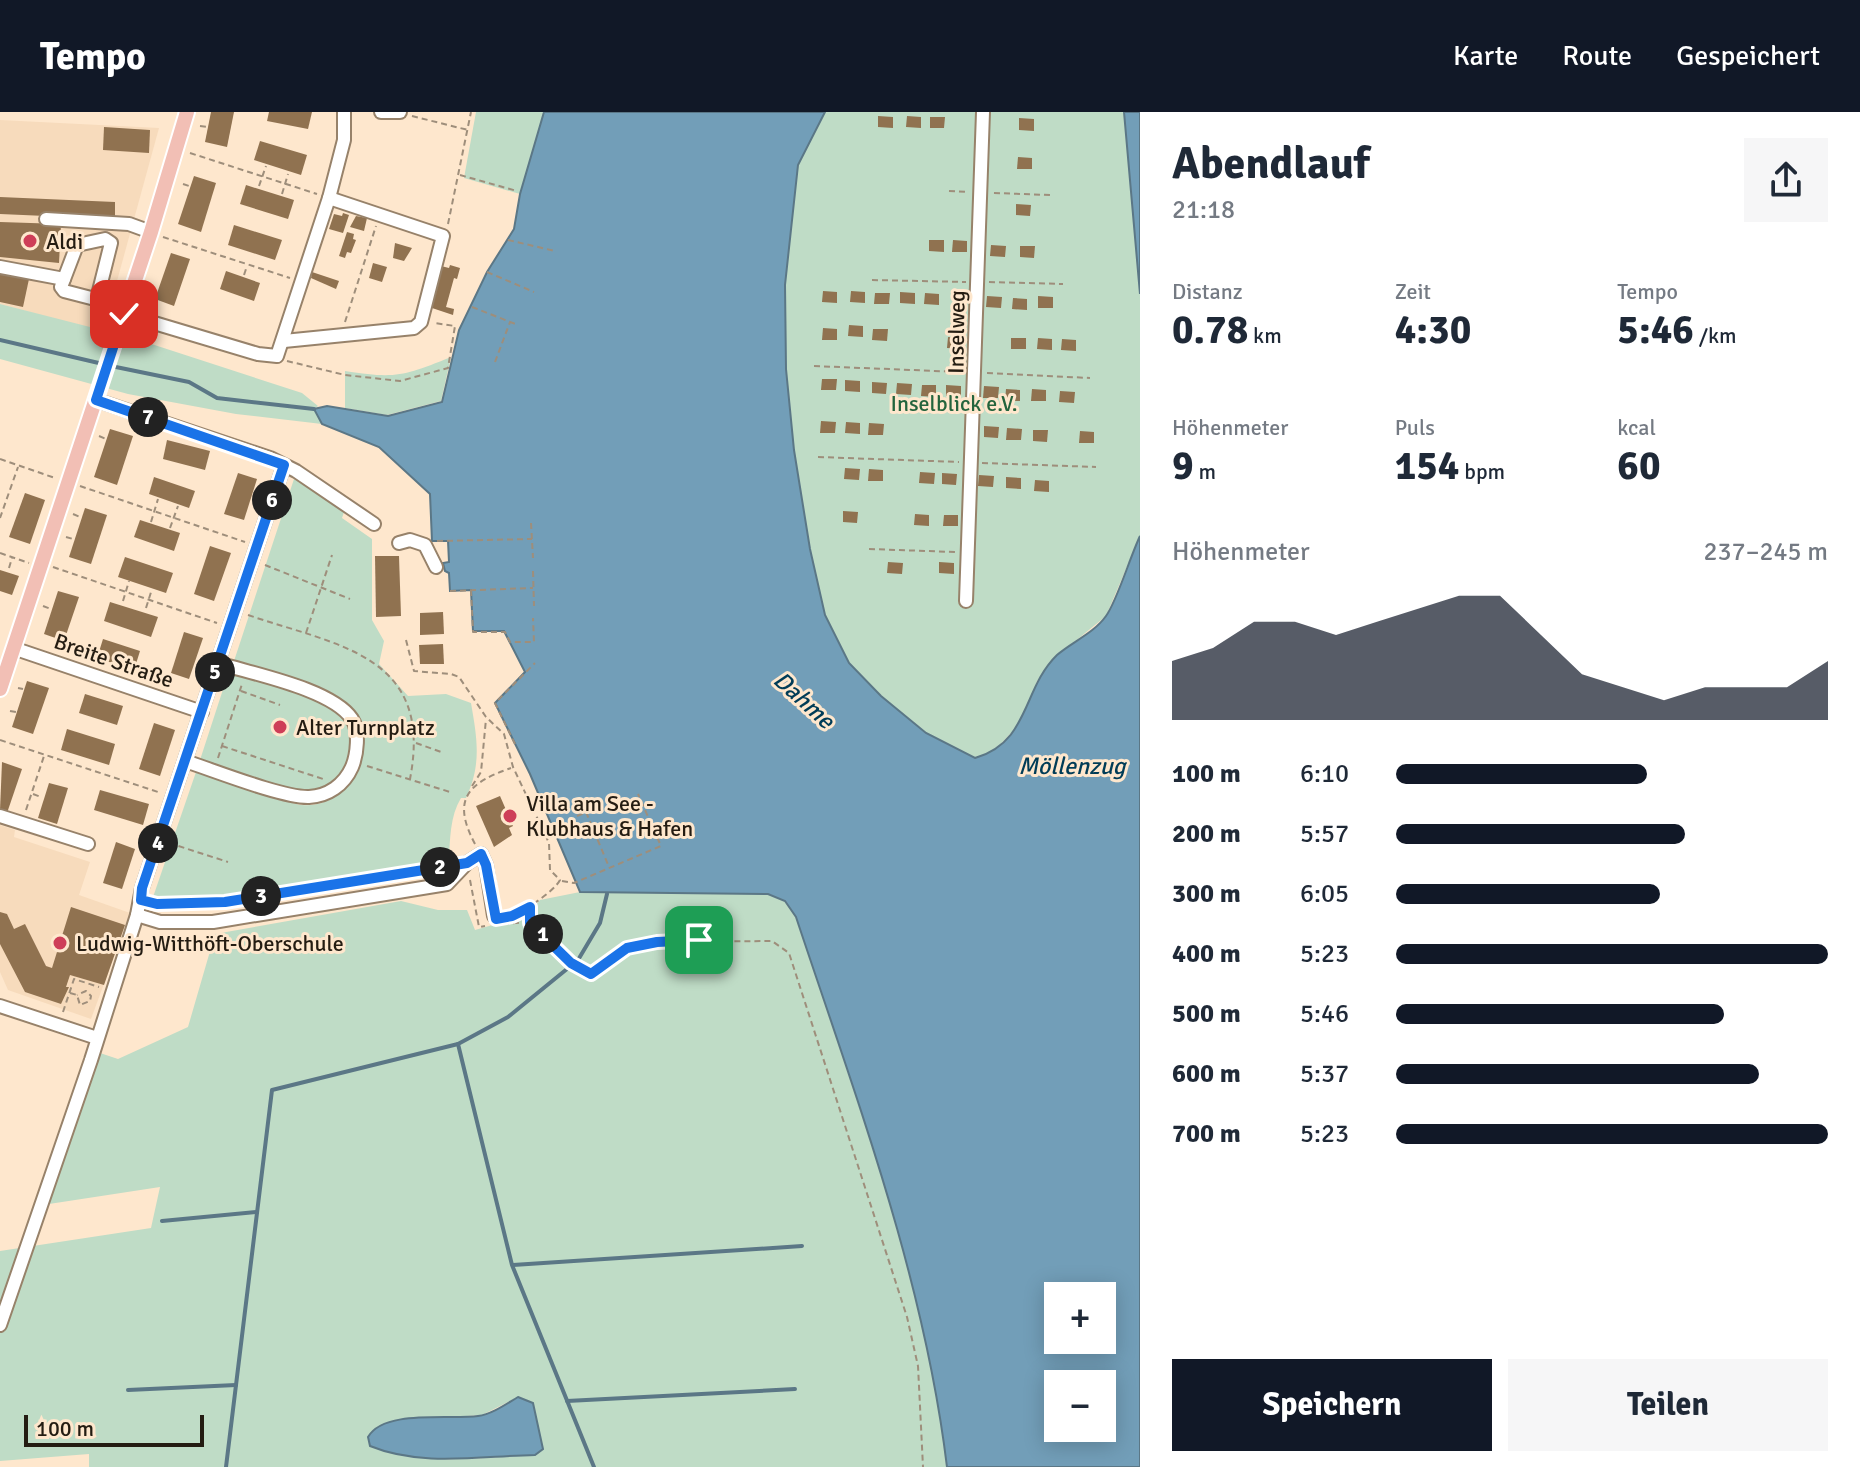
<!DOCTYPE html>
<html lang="de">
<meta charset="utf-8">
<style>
:root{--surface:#fff;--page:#f6f6f7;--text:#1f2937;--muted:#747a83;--accent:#111827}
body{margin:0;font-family:Signika,sans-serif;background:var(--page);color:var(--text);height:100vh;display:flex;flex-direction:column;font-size:30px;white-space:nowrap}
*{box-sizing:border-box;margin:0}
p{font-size:26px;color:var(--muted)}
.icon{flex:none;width:44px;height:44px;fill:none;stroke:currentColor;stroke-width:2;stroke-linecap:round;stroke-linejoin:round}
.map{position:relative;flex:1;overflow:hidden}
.panel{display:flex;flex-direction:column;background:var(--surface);width:720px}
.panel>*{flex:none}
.tools{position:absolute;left:1044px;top:1170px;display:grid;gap:16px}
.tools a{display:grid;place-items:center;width:72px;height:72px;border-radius:0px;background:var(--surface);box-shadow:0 4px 20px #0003;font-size:40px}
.scale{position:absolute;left:24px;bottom:20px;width:180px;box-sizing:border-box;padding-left:8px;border:4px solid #241c12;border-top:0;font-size:22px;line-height:28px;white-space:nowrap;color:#241c12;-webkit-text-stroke:6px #fee7cd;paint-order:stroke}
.pin{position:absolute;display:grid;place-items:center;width:68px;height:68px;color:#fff;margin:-34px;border-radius:16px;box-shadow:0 4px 12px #0006}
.km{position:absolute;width:40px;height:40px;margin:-20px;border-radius:50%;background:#222;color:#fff;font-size:22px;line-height:40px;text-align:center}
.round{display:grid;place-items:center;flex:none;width:84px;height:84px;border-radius:0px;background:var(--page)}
.overview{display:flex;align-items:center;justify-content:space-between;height:136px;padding:0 32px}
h1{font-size:44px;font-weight:800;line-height:60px}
.figures{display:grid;grid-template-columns:repeat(3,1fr);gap:12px;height:136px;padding:8px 32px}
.figures div{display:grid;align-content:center}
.figures b{font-size:40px;font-weight:800}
.figures small{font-size:22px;font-weight:400}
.figures p{font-size:22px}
.chart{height:224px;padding:16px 32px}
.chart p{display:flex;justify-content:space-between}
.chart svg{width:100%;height:144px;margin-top:8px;fill:var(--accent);opacity:.7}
.action{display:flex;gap:16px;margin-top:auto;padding:16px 32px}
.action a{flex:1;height:92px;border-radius:0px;background:var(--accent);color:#fff;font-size:32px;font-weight:800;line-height:92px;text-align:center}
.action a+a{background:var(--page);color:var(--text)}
ul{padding:0 32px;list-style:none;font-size:26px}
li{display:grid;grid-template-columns:128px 96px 1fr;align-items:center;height:60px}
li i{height:20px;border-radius:10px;background:var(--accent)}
header{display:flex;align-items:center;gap:48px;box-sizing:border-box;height:112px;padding:0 40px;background:var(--accent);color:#fff}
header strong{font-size:38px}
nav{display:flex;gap:44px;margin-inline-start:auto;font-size:28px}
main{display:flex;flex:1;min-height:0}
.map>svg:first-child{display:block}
.built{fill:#f7dbbc}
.green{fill:#bfdcc6;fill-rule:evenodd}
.water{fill:#729eb8;stroke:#5b7786;stroke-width:2;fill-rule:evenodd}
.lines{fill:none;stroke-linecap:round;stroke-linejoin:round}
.stream{stroke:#5b7786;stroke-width:4}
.building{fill:#907250}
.minor-casing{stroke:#97826a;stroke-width:16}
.major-casing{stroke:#fff;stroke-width:18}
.path{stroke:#9e8e7b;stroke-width:2;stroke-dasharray:6 4;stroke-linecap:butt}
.minor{stroke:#fff;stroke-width:12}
.major{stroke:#f2bfb5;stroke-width:14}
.route-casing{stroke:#fff;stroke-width:16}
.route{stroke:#1a73e8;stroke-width:10}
.poi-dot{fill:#ce3e58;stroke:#fee7cd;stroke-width:3}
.labels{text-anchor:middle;stroke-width:6;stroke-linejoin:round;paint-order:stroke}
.poi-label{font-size:22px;fill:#241c12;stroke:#fee7cd;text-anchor:start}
.street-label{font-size:22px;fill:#241c12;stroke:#fee7cd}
.park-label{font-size:22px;fill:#24643d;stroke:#fee7cd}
.water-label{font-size:24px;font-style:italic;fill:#003c57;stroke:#fee7cd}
</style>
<header>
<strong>Tempo</strong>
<nav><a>Karte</a><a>Route</a><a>Gespeichert</a></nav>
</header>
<main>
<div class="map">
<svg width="1140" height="1355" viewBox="0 0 1140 1355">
<rect width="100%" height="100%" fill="#fee7cd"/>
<!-- built -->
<g class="built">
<path d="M0,8L159,16L103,220L0,192Z"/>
<path d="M0,713L15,718L14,725L90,750L79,783L130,801L91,907L8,878L0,860Z"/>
</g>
<!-- green -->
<g class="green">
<path d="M476,0H544L520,82L464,66Z"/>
<path d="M825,0H1124L1140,182V424L1106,504L1057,544L1037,569L1025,606L993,640L975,646L948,635L926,621L881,584L849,551L825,503L810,437L794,338L786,257L785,173L798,53Z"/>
<path d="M0,192L133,226L302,281L318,294L314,297L322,312L236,302L128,282L0,247Z"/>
<path d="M451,245L441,289L387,303L345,296V259C396,267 404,264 451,245Z"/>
<path d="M294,367L345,397L342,406L372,427V508L384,529L379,552L408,584L446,582L471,591C477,626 482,652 466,686H461C450,704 450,727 449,748L224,785L152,788L196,660C221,668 247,676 272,684C281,687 292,692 302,693C354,698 387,621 343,589C314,567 268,560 234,549Z"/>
<path d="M229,559C249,565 322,585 334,595C367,623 348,690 300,682C267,676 232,659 200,648Z"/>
<path d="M580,780L768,782L785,789L796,805C855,986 924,1164 947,1355H89V1342L0,1349V1139L151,1116L160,1075L49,1092L100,941L118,947L188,915L215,822L401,789L438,798H467L475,818L528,803L540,788ZM518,1285L535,1343C481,1345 421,1355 370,1334L368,1325L452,1305L482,1303Z"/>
</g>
<!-- water -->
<g class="water">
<path d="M544,0H825L798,53L785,173L786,257L794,338L810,437L825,503L849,551L881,584L926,621L975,646C1030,630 1022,577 1057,543C1072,530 1094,521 1106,504C1117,489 1130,445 1140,424V1355H947C924,1165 856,986 796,805L785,789L768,782L580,780L530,662L495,591L525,560L504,519H473L471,478L450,479L449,461L445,459L443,451L449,450L448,429H432L430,382L379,335L322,312L314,297L327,294L388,304L442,290L459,218L487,160L514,117L520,82ZM1102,1184V1228H1058V1184ZM1102,1272V1316H1058V1272Z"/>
<path d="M1124,0H1140V182Z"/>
<path d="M518,1285L533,1291L543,1337L535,1343C480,1344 421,1355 370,1334L368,1325C384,1297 450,1308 478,1304C492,1302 506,1292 518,1285Z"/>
</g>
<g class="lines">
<!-- stream -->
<g class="stream">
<path d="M0,228L103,252"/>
<path d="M111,254L189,270L217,286L314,297"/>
<path d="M458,932L512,1153L594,1355"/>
<path d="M162,1109L257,1100"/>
<path d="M513,1153L802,1134"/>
<path d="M128,1278L236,1273"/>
<path d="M567,1289L795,1277"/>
<path d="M226,1355L272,978L458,932L508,905L578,848L600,811L607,782"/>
</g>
</g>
<!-- building -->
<g class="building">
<path d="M211,0H234L227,35L205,30Z"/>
<path d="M269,0H312L308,17L267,9Z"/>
<path d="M878,4L893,5V16L878,15Z"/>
<path d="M907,4L921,5V16L906,15Z"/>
<path d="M930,5H945L944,16H930Z"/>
<path d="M1019,6L1034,7V19L1019,18Z"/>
<path d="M104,15L150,18L149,41L103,38Z"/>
<path d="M260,29L307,43L301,63L254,48Z"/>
<path d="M1018,45L1032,46V57H1017Z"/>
<path d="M194,64L216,71L201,120L178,112Z"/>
<path d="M246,73L294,88L288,107L240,92Z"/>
<path d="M0,85L115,90V107L0,102Z"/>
<path d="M1016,92L1031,93L1030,104L1016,103Z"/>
<path d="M343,101L349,103L343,121L329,117L334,102L342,104Z"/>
<path d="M356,104L367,106L364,119L350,115Z"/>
<path d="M0,110L61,112L59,151L0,145Z"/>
<path d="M234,113L282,128L275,148L228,133Z"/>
<path d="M347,120L354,122L353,127L356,128L351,141L347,140L345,146L339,144Z"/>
<path d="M929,128H944V140L929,139Z"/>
<path d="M953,128L967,129V140H952Z"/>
<path d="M395,131L412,136L404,149L393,146Z"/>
<path d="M991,133L1006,134L1005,145L990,144Z"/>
<path d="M1020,134H1035L1034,146L1020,145Z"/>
<path d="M171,141L190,147L174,194L155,187Z"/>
<path d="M373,151L387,155L382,170L369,166Z"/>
<path d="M450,153L460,156L457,167L454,166L446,195L454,197L453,203L429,195L441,154L449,156Z"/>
<path d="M226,159L260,171L254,189L220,177Z"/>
<path d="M0,160L29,167L23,195L0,190Z"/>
<path d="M312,160L339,169L336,177L311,166Z"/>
<path d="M823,179L837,180V191L822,190Z"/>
<path d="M851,179L865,180V191L850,190Z"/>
<path d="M900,180L915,181V192L900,191Z"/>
<path d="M875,181H890L889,192H874Z"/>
<path d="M925,181L939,182V193L924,192Z"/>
<path d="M987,184L1002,185L1001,196L986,195Z"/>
<path d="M1038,184L1053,185V196H1038Z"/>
<path d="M1013,186L1027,187V198L1012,197Z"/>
<path d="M849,213L863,214V225L848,224Z"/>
<path d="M823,216L837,217V228H822Z"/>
<path d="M873,217H888L887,229L872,228Z"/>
<path d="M948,225L963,226L962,237L947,236Z"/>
<rect x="1011" y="226" width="15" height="11"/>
<path d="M1038,226L1052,227V238L1037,237Z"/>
<path d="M1062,227L1076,228V239L1061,238Z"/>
<path d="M822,267H837L836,278H821Z"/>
<path d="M845,268L860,269V280L845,279Z"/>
<path d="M872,270L887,271L886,282L872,281Z"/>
<path d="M897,271L912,272L911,283L896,282Z"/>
<path d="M922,273H936V285L921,284Z"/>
<path d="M946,273L961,274V285L946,284Z"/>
<path d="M984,274L999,275L998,286H983Z"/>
<path d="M1006,277L1020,278V289H1005Z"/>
<path d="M1032,277L1046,278V289H1031Z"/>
<path d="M1060,279L1075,280L1074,291L1059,290Z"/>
<path d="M821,309L836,310L835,321H820Z"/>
<path d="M846,310L860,311V322L845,321Z"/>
<path d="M869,311L884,312L883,323H868Z"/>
<path d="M984,314L999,315L998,326L984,325Z"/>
<path d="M1007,316L1022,317L1021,328H1006Z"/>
<path d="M110,317L133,324L117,373L94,365Z"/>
<path d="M1033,318H1048L1047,330L1033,329Z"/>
<path d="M1080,319L1094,320V331H1079Z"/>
<path d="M167,328L210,339L205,358L163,347Z"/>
<path d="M845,356L860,357L859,368L844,367Z"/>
<path d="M869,357L883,358V369H868Z"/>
<path d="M920,360L935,361L934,372L919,371Z"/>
<path d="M238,361L257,367L244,408L224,402Z"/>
<path d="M942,361L957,362L956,373L942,372Z"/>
<path d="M979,363L994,364L993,375L978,374Z"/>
<path d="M154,365L195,379L189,396L149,382Z"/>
<path d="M1006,365L1021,366V377L1006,376Z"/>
<path d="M1035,368L1049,369V380L1034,379Z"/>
<path d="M25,381L45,388L30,432L9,425Z"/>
<path d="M85,396L107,403L91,452L69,445Z"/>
<path d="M843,399L858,400L857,411L843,410Z"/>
<path d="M915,402L929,403V414L914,413Z"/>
<path d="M944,403H958V414H943Z"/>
<path d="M140,408L180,421L174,439L134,425Z"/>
<path d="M210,434L231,441L214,489L194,482Z"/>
<path d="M375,444H399L401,504L376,505Z"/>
<path d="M125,445L173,461L166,481L118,465Z"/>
<path d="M888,450L903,451L902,462L887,461Z"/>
<path d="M939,450L954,451V462L939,461Z"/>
<path d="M0,458L19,464L12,483L0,479Z"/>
<path d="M58,479L79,485L64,529L44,522Z"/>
<path d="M110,490L158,505L151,525L104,509Z"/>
<path d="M443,500L444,522L420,523V501Z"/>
<path d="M184,520L203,526L189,567L171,561Z"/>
<path d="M103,527L140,539L134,558L97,546Z"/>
<path d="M443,532L444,552H420L419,533Z"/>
<path d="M27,569L49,576L33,622L12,615Z"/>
<path d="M85,582L123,594L117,613L79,601Z"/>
<path d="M154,611L175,618L160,664L139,657Z"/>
<path d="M67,617L115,632L109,653L61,638Z"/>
<path d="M2,650L22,657L7,701L0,698Z"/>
<path d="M49,671L68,676L57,712L38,706Z"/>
<path d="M100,678L149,692L143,713L94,698Z"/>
<path d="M500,684L513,714L509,716L512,723L494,735L476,694Z"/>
<path d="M116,730L135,737L122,777L103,771Z"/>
<path d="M71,795L125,813L104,873L70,863L66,875H69L61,892L25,880L0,832V800L7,802L14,817L25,812L46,854L52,856Z"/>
</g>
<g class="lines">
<!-- minor casing -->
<g class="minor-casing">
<g id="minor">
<path d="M381,0H400"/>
<path d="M46,107L129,112L151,120"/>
<path d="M0,155L64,167"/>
<path d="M97,187L111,131L105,127L77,133L61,175L64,179L126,195"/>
<path d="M124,202L258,242L277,244L329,86L344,28V0"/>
<path d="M284,229L414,216L421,210L443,124L329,86"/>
<path d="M96,288L270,346L296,359L374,412"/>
<path d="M399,431L410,428L425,433L436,455"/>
<path d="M966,489L983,0"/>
<path d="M13,536L202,600"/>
<path d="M185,649C213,658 283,686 309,685C328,684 344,673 352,655C357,643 360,619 352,607C332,577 253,562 218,551"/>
<path d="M0,704L88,732"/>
<path d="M137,803L160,810H213L447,772L467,751L481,742L486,753L494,804"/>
<path d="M0,894L97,926"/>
<path d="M0,1213L91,948L137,803L142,776L284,353"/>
</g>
</g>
<!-- major casing -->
<g class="major-casing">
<path id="major" d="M0,577L151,120L187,0"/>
</g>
<!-- path -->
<g class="path">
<path d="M412,4L468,18"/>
<path d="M200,14L207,15"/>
<path d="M190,41L317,82"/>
<path d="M460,63L517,79"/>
<path d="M183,72L189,74"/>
<path d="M259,74L266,54"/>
<path d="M949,79L968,80"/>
<path d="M994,81L1050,83"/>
<path d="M282,82L288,62"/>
<path d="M448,112L471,0"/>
<path d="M163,125L290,166"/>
<path d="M508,128L555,139"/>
<path d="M487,160L534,180"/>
<path d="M244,163L247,154"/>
<path d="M872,168L966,170"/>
<path d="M989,170L1063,172"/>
<path d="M472,195L518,213"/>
<path d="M345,210L376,114"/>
<path d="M287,249L345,263L400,269L448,256L455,214L434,211"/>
<path d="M495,250L510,210"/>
<path d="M814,254L961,260"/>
<path d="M987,261L1090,266"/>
<path d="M99,324L106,327"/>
<path d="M818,345L959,350"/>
<path d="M0,347L55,366"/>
<path d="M982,351L1096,355"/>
<path d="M80,374L245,430"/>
<path d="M73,402L80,405"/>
<path d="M0,406L18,355"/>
<path d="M151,410L158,387"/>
<path d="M531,411L533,446"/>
<path d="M170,416L178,394"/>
<path d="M66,425L73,427"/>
<path d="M437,429L532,427"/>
<path d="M869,437L955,440"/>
<path d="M0,441L29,451"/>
<path d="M265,453L350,487"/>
<path d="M53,455L217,511"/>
<path d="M9,456L12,446"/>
<path d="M533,459L534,494"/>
<path d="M471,478L473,520H505L510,530H534L533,506"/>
<path d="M450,479L533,476"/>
<path d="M123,489L129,469"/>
<path d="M43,494L51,497"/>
<path d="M146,496L152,477"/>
<path d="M248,503C339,534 434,543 410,667"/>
<path d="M306,521L332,443"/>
<path d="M406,528L414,559L451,562L459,565L486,605L504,622L513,655L549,731L550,758L560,768C554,780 519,803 506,805"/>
<path d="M18,576L23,577"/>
<path d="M241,579L280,593"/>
<path d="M10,599L16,600"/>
<path d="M0,628L161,681"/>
<path d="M416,631L441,640"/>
<path d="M515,632L495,591L535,551"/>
<path d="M222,634L323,667"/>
<path d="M218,646L242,572"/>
<path d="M367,654L450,680"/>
<path d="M472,674L481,660L486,607"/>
<path d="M33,682L41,685"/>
<path d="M26,698L44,644"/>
<path d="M586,700L609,755"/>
<path d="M577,704L594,697"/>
<path d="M169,731L228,750"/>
<path d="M475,732C451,687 468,671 511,656"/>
<path d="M470,768L479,815L485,814"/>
<path d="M562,769L574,771L661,734L638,682"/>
<path d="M152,791L225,790L447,754"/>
<path d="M530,796V810"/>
<path d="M503,812L529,810L571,851L591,862L627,836L657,830L772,829L789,841L907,1205L918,1254L923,1355"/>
<path d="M70,881L77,883L80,893L90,889L91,884L86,879L77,883"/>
<path d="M63,900L74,867L99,875"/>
</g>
<!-- minor -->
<use href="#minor" class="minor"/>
<!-- major -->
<use href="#major" class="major"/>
</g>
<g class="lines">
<!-- route casing -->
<g class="route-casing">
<path id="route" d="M124,202L96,288L284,353L142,776L141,788L157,792L225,790L467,751L481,742L486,753L496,807L512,804L530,795V811L571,851L591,862L627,836L657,830L699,828"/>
</g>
<!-- route -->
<use href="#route" class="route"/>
</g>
<!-- markers -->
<g class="poi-dot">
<circle cx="30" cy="129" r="8"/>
<circle cx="280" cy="615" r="8"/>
<circle cx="510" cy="704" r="8"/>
<circle cx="60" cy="831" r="8"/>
</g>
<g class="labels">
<!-- poi labels -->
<g class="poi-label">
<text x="46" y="137">Aldi</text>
<text x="296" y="623">Alter Turnplatz</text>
<text x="526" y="699">Villa am See -<tspan x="526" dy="25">Klubhaus &amp; Hafen</tspan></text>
<text x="76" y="839">Ludwig-Witthöft-Oberschule</text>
</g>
<!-- street labels -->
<g class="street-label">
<text transform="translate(956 220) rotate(-89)" y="8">Inselweg</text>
<text transform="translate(114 548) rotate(19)" y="8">Breite Straße</text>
</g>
<!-- park labels -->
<g class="park-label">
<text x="954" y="299">Inselblick e.V.</text>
</g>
<!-- water labels -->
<g class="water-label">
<text transform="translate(804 588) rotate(42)" y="8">Dahme</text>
<text x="1072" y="662">Möllenzug</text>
</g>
</g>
</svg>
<div class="tools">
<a>+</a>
<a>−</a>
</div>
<div class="scale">100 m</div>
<div class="pin" style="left:699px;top:828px;background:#1e9e55"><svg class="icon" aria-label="arrive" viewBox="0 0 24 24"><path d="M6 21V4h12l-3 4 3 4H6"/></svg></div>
<div class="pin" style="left:124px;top:202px;background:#d93025"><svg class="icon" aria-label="check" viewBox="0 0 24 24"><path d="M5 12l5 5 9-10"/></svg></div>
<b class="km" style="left:543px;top:822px">1</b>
<b class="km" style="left:440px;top:755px">2</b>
<b class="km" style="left:261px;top:784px">3</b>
<b class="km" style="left:158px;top:731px">4</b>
<b class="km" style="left:215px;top:560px">5</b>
<b class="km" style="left:272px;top:388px">6</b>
<b class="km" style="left:148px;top:305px">7</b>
</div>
<section class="panel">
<div class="overview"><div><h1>Abendlauf</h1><p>21:18</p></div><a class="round"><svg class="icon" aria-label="share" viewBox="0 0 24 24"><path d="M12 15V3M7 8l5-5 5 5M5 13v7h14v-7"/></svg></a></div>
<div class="figures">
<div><p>Distanz</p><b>0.78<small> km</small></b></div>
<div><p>Zeit</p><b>4:30</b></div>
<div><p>Tempo</p><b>5:46<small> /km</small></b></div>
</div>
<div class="figures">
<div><p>Höhenmeter</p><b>9<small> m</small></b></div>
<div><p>Puls</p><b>154<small> bpm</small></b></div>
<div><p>kcal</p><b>60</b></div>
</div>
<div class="chart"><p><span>Höhenmeter</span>237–245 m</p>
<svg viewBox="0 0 160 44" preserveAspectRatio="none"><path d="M0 44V26L10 22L20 14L30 14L40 18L50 14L60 10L70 6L80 6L90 18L100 30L110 34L120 38L130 34L140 34L150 34L160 26V44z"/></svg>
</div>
<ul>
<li><b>100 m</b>6:10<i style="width:58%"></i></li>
<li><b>200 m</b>5:57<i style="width:67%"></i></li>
<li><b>300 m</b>6:05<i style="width:61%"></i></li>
<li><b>400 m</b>5:23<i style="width:100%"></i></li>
<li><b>500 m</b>5:46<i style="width:76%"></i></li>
<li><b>600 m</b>5:37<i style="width:84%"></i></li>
<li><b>700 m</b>5:23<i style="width:100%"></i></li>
</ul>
<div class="action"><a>Speichern</a><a>Teilen</a></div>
</section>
</main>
